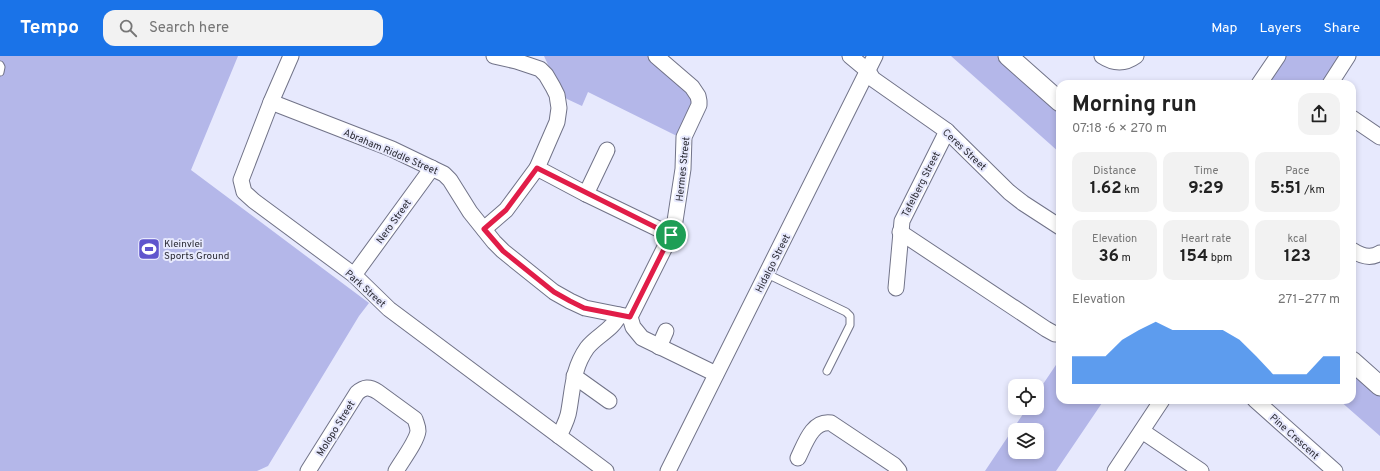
<!DOCTYPE html>
<meta charset="utf-8">
<style>
:root{--surface:#fff;--page:#f2f2f2;--text:#222;--muted:#767676;--accent:#1a73e8}
body{margin:0;font-family:Overpass,sans-serif;background:var(--page);color:var(--text);height:100vh;display:flex;flex-direction:column;font-size:15px;white-space:nowrap}
*{box-sizing:border-box;margin:0}
p{font-size:13px;color:var(--muted)}
.icon{flex:none;width:22px;height:22px;fill:none;stroke:currentColor;stroke-width:2;stroke-linecap:round;stroke-linejoin:round}
.map{position:relative;flex:1;overflow:hidden}
.drawer{position:absolute;left:1056px;top:24px;width:300px;height:324px;display:flex;flex-direction:column;background:var(--surface);border-radius:12px;box-shadow:0 2px 6px #0003}
.drawer>*{flex:none}
.tools{position:absolute;left:1008px;top:323px;display:grid;gap:8px}
.tools a{display:grid;place-items:center;width:36px;height:36px;border-radius:8px;background:var(--surface);box-shadow:0 2px 6px #0003;font-size:20px}
.pin{position:absolute;display:grid;place-items:center;width:34px;height:34px;color:#fff;margin:-17px;border:2px solid #fff;border-radius:50%;box-shadow:0 1px 4px #0007}
.round{display:grid;place-items:center;flex:none;width:42px;height:42px;border-radius:12px;background:var(--page)}
.overview{display:flex;align-items:center;justify-content:space-between;height:68px;padding:0 16px}
h1{font-size:22px;font-weight:700;line-height:30px}
.metrics{display:grid;grid-template-columns:repeat(3,1fr);gap:6px;height:68px;padding:4px 16px}
.metrics div{display:grid;align-content:center;border-radius:10px;background:var(--page);text-align:center}
.metrics b{font-size:17px;font-weight:700}
.metrics small{font-size:11px;font-weight:400}
.metrics p{font-size:11px}
.chart{height:112px;padding:8px 16px}
.chart p{display:flex;justify-content:space-between}
.chart svg{width:100%;height:72px;margin-top:4px;fill:var(--accent);opacity:.7}
header{display:flex;align-items:center;gap:24px;box-sizing:border-box;height:56px;padding:0 20px;background:var(--accent);color:#fff}
header strong{font-size:19px}
nav{display:flex;gap:22px;margin-inline-start:auto;font-size:14px}
.search{width:280px;height:36px;background:var(--page);display:flex;align-items:center;gap:10px;box-sizing:border-box;padding:0 14px;border-radius:12px;color:var(--muted);font-size:15px}
.map>svg:first-child{display:block}
.green{fill:#b4b7e9;fill-rule:evenodd}
.lines{fill:none;stroke-linecap:round;stroke-linejoin:round}
.service-casing{stroke:#717388;stroke-width:9}
.minor-casing{stroke:#717388;stroke-width:17}
.tertiary-casing{stroke:#717388;stroke-width:21}
.service{stroke:#fff;stroke-width:7}
.minor{stroke:#fff;stroke-width:15}
.tertiary{stroke:#fff;stroke-width:19}
.route-casing{stroke:#fff;stroke-width:8}
.route{stroke:#e11d48;stroke-width:5}
.labels{text-anchor:middle;stroke-width:4;stroke-linejoin:round;paint-order:stroke}
.street-label{font-size:10px;fill:#2a2a33;stroke:#e7e9fd}
.poi-label{font-size:10px;fill:#2a2a33;stroke:#e7e9fd;text-anchor:start}
</style>
<header>
<strong>Tempo</strong>
<div class="search"><svg class="icon" aria-label="search" viewBox="0 0 24 24"><circle cx="10" cy="10" r="6"/><path d="M15 15l6 6"/></svg>Search here</div>
<nav><a>Map</a><a>Layers</a><a>Share</a></nav>
</header>
<div class="map">
<svg width="1380" height="415" viewBox="0 0 1380 415">
<rect width="100%" height="100%" fill="#e7e9fd"/>
<!-- green -->
<g class="green">
<path d="M0,0H238L191,114L369,247L359,260L268,410L257,415H0Z"/>
<path d="M544,0H648L688,36L692,45L679,81L588,36L582,50L567,43L561,37Z"/>
<path d="M951,0H997L1060,56V97Z"/>
<path d="M1284,0H1341L1324,28H1265Z"/>
<path d="M1060,303V344H1104L1056,415H985L1027,352H1037V337ZM1015,374H1037V396H1015Z"/>
<path d="M1352,315L1380,340V380L1339,344H1352Z"/>
</g>
<g class="lines">
<!-- service casing -->
<g class="service-casing">
<g id="service">
<path d="M0,9L1,11L0,16"/>
<path d="M767,218L846,256L850,260V269L827,315"/>
</g>
</g>
<!-- minor casing -->
<g class="minor-casing">
<g id="minor">
<path d="M291,0L271,46L241,124L244,136L254,145L354,219L389,253L606,415"/>
<path d="M850,0L868,15L873,23L947,75L1009,136L1023,147L1060,171"/>
<path d="M1102,0C1114,8 1125,8 1136,0"/>
<path d="M1259,28L1278,0"/>
<path d="M1330,28L1348,0"/>
<path d="M271,46L392,93L444,118L450,124L470,156L494,186L503,195L554,236L570,245L585,252L630,261"/>
<path d="M1352,62L1380,81"/>
<path d="M537,112L586,138L671,179"/>
<path d="M586,138L607,94"/>
<path d="M484,173L506,154L537,112L557,66L559,52L557,39L553,31L546,19L540,13L516,5L494,0"/>
<path d="M900,176L1046,273L1055,278H1060"/>
<path d="M1352,194C1361,200 1371,203 1380,197"/>
<path d="M354,219L432,112"/>
<path d="M896,232L902,165L947,75"/>
<path d="M630,261L671,179L675,165L683,113L684,81L699,49V45L698,40L692,31L656,0"/>
<path d="M630,261L633,271L642,282L716,318"/>
<path d="M659,291L666,275"/>
<path d="M574,320L609,345"/>
<path d="M1255,344L1335,415"/>
<path d="M1142,375L1201,415"/>
<path d="M559,380C563,372 568,363 569,354C573,331 573,312 587,292C596,280 614,273 619,259"/>
<path d="M798,402C805,388 812,364 831,367L894,409L899,415"/>
<path d="M308,415L357,337C364,331 369,330 378,336L415,363C416,367 418,370 418,375C417,385 401,406 396,415"/>
<path d="M668,415L875,0"/>
<path d="M1115,415L1162,344"/>
</g>
</g>
<!-- tertiary casing -->
<g class="tertiary-casing">
<g id="tertiary">
<path d="M1008,0L1060,46"/>
<path d="M1352,305L1380,330"/>
</g>
</g>
<!-- service -->
<use href="#service" class="service"/>
<!-- minor -->
<use href="#minor" class="minor"/>
<!-- tertiary -->
<use href="#tertiary" class="tertiary"/>
</g>
<g class="lines">
<!-- route casing -->
<g class="route-casing">
<path id="route" d="M537,112L671,179L630,261L584,252L570,245L554,236L503,195L484,173L506,154Z"/>
</g>
<!-- route -->
<use href="#route" class="route"/>
</g>
<!-- icons -->
<defs>
<g id="stadium-square" transform="scale(1.15)"><rect x="-9" y="-9" width="18" height="18" rx="4" fill="#5f55cd" stroke="#e7e9fd"/><path d="M0-5a6.5 5 0 1 0 0 10a6.5 5 0 1 0 0-10ZM-3.5-1.8h7v3.6h-7Z" fill="#fff"/></g>
</defs>
<g fill-rule="evenodd">
<use href="#stadium-square" x="149" y="193"/>
</g>
<g class="labels">
<!-- street labels -->
<g class="street-label">
<text transform="translate(965 93) rotate(43)" y="4">Ceres Street</text>
<text transform="translate(391 95) rotate(23)" y="4">Abraham Riddle Street</text>
<text transform="translate(682 113) rotate(-84)" y="4">Hermes Street</text>
<text transform="translate(920 128) rotate(-63)" y="4">Tafelberg Street</text>
<text transform="translate(393 165) rotate(-54)" y="4">Nero Street</text>
<text transform="translate(772 207) rotate(-63)" y="4">Hidalgo Street</text>
<text transform="translate(366 232) rotate(42)" y="4">Park Street</text>
<text transform="translate(335 372) rotate(-58)" y="4">Molopo Street</text>
<text transform="translate(1295 380) rotate(42)" y="4">Pine Crescent</text>
</g>
<!-- poi labels -->
<g class="poi-label">
<text x="164" y="191">Kleinvlei<tspan x="164" dy="12">Sports Ground</tspan></text>
</g>
</g>
</svg>
<div class="tools">
<a><svg class="icon" aria-label="locate" viewBox="0 0 24 24"><circle cx="12" cy="12" r="6"/><path d="M12 2v4M12 18v4M2 12h4M18 12h4"/></svg></a>
<a><svg class="icon" aria-label="layers" viewBox="0 0 24 24"><path d="M12 4l9 5-9 5-9-5zM3 14l9 5 9-5"/></svg></a>
</div>
<div class="pin" style="left:671px;top:179px;background:#1e9e55"><svg class="icon" aria-label="arrive" viewBox="0 0 24 24"><path d="M6 21V4h12l-3 4 3 4H6"/></svg></div>
<section class="drawer">
<div class="overview"><div><h1>Morning run</h1><p>07:18 · 6 × 270 m</p></div><a class="round"><svg class="icon" aria-label="share" viewBox="0 0 24 24"><path d="M12 15V3M7 8l5-5 5 5M5 13v7h14v-7"/></svg></a></div>
<div class="metrics">
<div><p>Distance</p><b>1.62<small> km</small></b></div>
<div><p>Time</p><b>9:29</b></div>
<div><p>Pace</p><b>5:51<small> /km</small></b></div>
</div>
<div class="metrics">
<div><p>Elevation</p><b>36<small> m</small></b></div>
<div><p>Heart rate</p><b>154<small> bpm</small></b></div>
<div><p>kcal</p><b>123</b></div>
</div>
<div class="chart"><p><span>Elevation</span>271–277 m</p>
<svg viewBox="0 0 160 44" preserveAspectRatio="none"><path d="M0 44V27L10 27L20 27L30 17L40 11L50 6L60 11L70 11L80 11L90 11L100 17L110 27L120 38L130 38L140 38L150 27L160 27V44z"/></svg>
</div>
</section>
</div>
